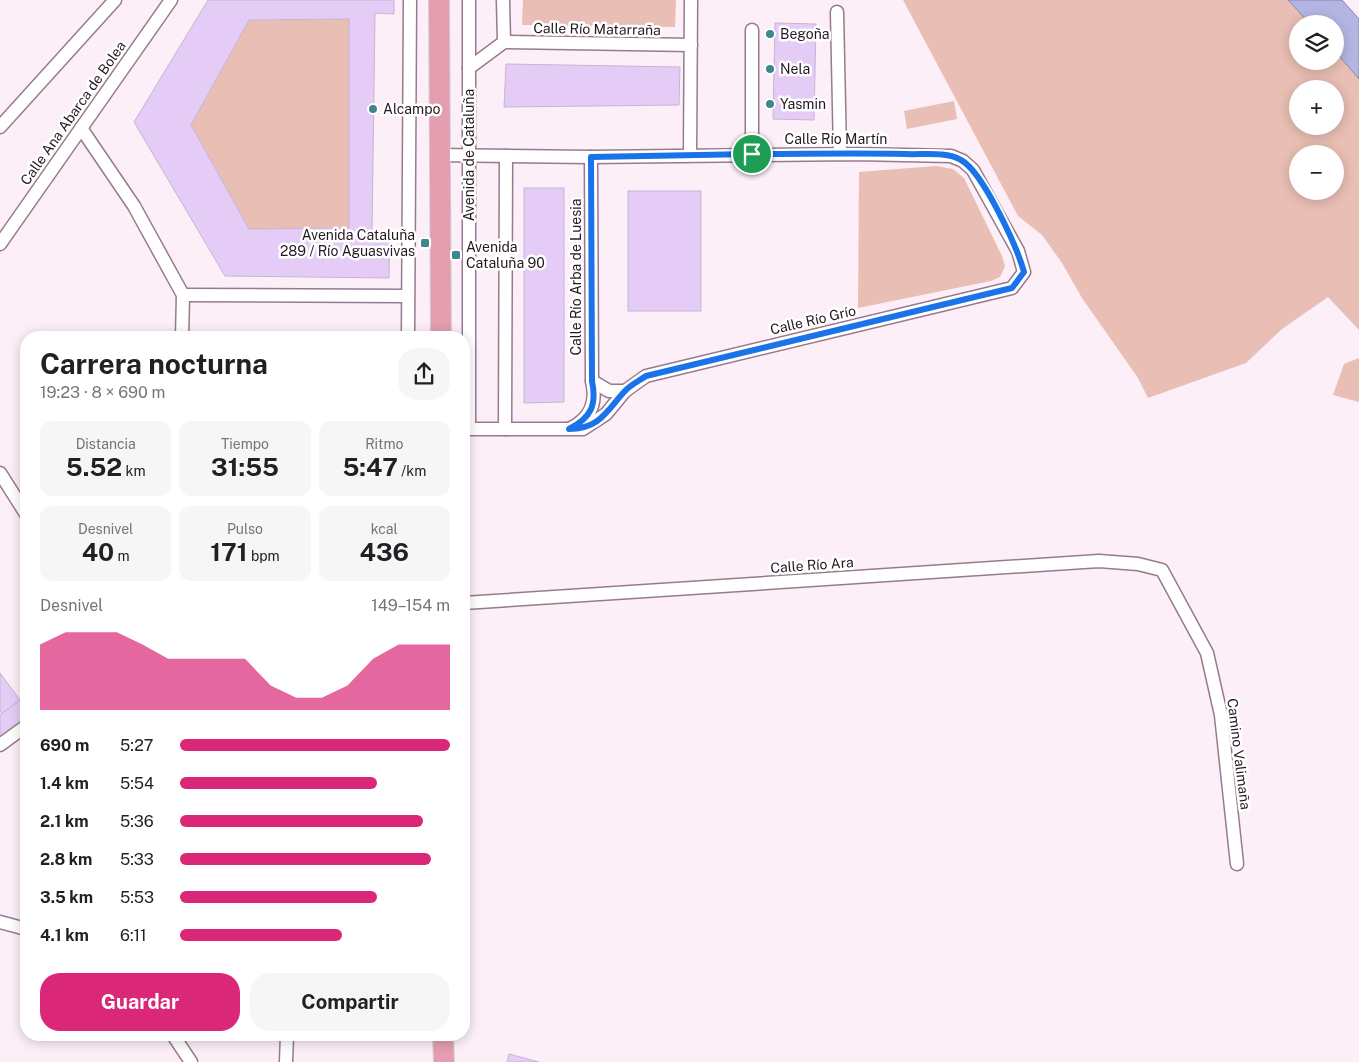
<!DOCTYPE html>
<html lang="es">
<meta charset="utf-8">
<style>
:root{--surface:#fff;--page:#f6f6f6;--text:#202124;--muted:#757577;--accent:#db2777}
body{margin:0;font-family:"Public Sans",sans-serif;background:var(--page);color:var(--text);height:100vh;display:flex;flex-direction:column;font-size:19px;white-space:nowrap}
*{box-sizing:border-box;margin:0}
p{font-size:16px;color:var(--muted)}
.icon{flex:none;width:28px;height:28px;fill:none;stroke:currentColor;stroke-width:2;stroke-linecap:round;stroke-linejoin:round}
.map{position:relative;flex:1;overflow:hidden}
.details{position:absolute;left:20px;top:331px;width:450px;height:710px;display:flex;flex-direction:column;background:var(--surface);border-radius:20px;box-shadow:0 2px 12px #0003}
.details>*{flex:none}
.controls{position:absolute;left:1289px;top:15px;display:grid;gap:10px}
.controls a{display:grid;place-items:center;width:55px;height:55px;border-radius:50%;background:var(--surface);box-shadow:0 2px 12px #0003;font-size:25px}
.pin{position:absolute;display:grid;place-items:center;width:42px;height:42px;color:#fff;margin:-21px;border:2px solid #fff;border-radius:50%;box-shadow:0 1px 5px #0007}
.round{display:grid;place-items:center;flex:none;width:52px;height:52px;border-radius:20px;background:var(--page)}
.head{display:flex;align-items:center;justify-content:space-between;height:85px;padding:0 20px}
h1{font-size:28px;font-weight:700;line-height:38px}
.metrics{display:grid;grid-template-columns:repeat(3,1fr);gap:8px;height:85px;padding:5px 20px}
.metrics div{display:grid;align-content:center;border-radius:12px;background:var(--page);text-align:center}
.metrics b{font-size:25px;font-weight:700}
.metrics small{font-size:14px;font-weight:400}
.metrics p{font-size:14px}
.chart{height:140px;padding:10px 20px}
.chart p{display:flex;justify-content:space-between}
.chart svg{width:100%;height:90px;margin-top:5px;fill:var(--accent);opacity:.7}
.button{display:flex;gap:10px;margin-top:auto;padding:10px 20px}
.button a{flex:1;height:58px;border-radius:20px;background:var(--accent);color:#fff;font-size:20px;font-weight:700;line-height:58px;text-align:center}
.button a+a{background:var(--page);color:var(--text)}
ul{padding:0 20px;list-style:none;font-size:16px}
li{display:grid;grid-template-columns:80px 60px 1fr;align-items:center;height:38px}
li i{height:12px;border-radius:6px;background:var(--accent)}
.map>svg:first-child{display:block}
.green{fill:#e9beb4;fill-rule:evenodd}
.water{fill:#b5b5e3;stroke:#8a86a9}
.building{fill:#e5ccf7;stroke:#c6b4d2;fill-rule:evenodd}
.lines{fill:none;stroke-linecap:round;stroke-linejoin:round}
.minor-casing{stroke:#987a8f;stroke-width:15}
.primary-casing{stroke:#d3d1d3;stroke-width:22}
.minor{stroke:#fff;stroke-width:12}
.primary{stroke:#e39eb0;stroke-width:20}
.route-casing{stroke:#fff;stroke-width:10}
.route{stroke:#1a73e8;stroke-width:6}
.poi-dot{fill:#3f868d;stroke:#fff;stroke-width:2}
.labels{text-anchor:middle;stroke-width:5;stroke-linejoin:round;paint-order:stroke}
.street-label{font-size:14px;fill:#251921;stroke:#fff}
.poi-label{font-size:14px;fill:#251921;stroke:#fff;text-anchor:start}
</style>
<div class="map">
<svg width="1359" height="1062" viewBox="0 0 1359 1062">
<rect width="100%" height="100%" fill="#fceff8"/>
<!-- green -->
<g class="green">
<path d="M523,0H676L675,27L522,25Z"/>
<path d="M903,0H1288L1310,24H1298V61H1335V51L1359,79V330L1328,297L1282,329L1246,363L1148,398L1138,378L1082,298L1062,263L1042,235L1018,216ZM1298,89H1335V126H1298ZM1298,154H1335V191H1298Z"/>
<path d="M349,19V228L249,229L191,125L249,20Z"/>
<path d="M954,101L957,119L907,129L904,111Z"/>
<path d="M936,166L953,169L964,178L1002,256L1005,266L1000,277L991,281L858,308L859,172Z"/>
<path d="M1359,358V402L1333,395L1344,364Z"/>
</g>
<!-- water -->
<path class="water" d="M1288,0H1342L1359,19V79L1335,51V24H1310Z"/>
<!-- building -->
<g class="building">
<path d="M208,0H394V14L375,13L372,233H390L389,278L225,276L134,122ZM349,19V228L249,229L191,125L249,20Z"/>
<path d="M775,23L816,24L814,120L773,119Z"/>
<path d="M506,64L680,67L679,105L504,107Z"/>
<path d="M524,188H564V402L524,403Z"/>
<rect x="628" y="191" width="73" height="120"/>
<path d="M0,673L20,700L2,714L0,711Z"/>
<path d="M20,700L26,707V719L0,739V715Z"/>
<path d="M333,1035H373V1038L333,1039Z"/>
<path d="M509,1054L539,1062H507Z"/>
</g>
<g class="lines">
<!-- minor casing -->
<g class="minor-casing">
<g id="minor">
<path d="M503,0L504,42"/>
<path d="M837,12L840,154"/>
<path d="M469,68L504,42L691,45"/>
<path d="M0,127L115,0"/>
<path d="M81,128L134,206L183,295L182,338"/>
<path d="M752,154V30"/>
<path d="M440,155L591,157L857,154L951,156L963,161L973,170L1018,251L1024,272L1012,288L646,376L625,391L606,414L583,429H464"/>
<path d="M690,155L691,0"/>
<path d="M0,244L171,0"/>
<path d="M183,295L406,296"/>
<path d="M408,338L410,0"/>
<path d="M592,381L609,391H625"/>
<path d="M571,428C591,418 597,402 592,381L591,157"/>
<path d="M469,429V0"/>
<path d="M505,429L506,156"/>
<path d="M0,473L26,514"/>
<path d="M464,603L1099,561L1138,564L1162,570L1207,653L1221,715L1237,864"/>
<path d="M0,745L26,726"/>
<path d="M0,922L26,929"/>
<path d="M173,1035L191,1062"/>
<path d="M286,1062L287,1035"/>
</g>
</g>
<!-- primary casing -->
<g class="primary-casing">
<g id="primary">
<path d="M439,0L441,338"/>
<path d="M443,1035L444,1062"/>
</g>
</g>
<!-- minor -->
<use href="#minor" class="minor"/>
<!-- primary -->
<use href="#primary" class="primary"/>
</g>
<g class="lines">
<!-- route casing -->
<g class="route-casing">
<path id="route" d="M752,154C803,154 854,153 905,154C922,155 946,151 961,160C983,172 1017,247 1024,272L1012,288L646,376C639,381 630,385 624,392C606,412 599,429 569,429C591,418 597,405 592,381L591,157Z"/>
</g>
<!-- route -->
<use href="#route" class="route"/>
</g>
<!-- markers -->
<g class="poi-dot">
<circle cx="770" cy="34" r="5"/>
<circle cx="770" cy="69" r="5"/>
<circle cx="770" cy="104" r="5"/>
<circle cx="373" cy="109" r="5"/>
<rect x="420" y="238" width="10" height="10" rx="2.5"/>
<rect x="451" y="250" width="10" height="10" rx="2.5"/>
</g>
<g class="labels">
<!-- street labels -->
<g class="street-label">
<text transform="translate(597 29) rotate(1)" y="5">Calle Río Matarraña</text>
<text transform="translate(73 113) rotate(-55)" y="5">Calle Ana Abarca de Bolea</text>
<text x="836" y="144">Calle Río Martín</text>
<text transform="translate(469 155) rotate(-90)" y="5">Avenida de Cataluña</text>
<text transform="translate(576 277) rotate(-90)" y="5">Calle Río Arba de Luesia</text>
<text transform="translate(813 320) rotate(-13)" y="5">Calle Río Grío</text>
<text transform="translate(812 565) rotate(-4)" y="5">Calle Río Ara</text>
<text transform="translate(1239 754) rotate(83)" y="5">Camino Valimaña</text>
</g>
<!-- poi labels -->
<g class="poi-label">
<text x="780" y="39">Begoña</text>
<text x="780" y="74">Nela</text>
<text x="780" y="109">Yasmin</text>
<text x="383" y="114">Alcampo</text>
<text x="415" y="240" text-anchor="end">Avenida Cataluña<tspan x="415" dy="16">289 / Río Aguasvivas</tspan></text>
<text x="466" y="252">Avenida<tspan x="466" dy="16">Cataluña 90</tspan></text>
</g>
</g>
</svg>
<div class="controls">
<a><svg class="icon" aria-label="layers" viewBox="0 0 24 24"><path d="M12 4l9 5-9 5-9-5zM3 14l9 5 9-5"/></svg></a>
<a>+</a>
<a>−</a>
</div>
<div class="pin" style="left:752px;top:154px;background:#1e9e55"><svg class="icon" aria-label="arrive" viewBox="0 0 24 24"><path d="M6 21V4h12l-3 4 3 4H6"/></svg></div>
<section class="details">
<div class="head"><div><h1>Carrera nocturna</h1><p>19:23 · 8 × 690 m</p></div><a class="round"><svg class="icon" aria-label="share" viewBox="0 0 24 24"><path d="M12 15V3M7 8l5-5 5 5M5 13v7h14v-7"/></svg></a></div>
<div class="metrics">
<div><p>Distancia</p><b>5.52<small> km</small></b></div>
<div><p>Tiempo</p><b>31:55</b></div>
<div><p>Ritmo</p><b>5:47<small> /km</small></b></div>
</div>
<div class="metrics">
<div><p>Desnivel</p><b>40<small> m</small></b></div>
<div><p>Pulso</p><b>171<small> bpm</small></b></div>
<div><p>kcal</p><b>436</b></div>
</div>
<div class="chart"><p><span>Desnivel</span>149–154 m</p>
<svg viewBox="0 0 160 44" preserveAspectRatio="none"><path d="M0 44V12L10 6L20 6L30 6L40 12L50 19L60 19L70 19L80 19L90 32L100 38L110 38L120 32L130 19L140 12L150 12L160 12V44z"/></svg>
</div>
<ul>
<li><b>690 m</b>5:27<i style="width:100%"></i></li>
<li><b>1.4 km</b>5:54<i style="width:73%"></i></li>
<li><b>2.1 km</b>5:36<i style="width:90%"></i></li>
<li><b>2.8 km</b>5:33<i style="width:93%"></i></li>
<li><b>3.5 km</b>5:53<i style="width:73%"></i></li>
<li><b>4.1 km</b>6:11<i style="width:60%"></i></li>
</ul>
<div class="button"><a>Guardar</a><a>Compartir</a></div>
</section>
</div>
